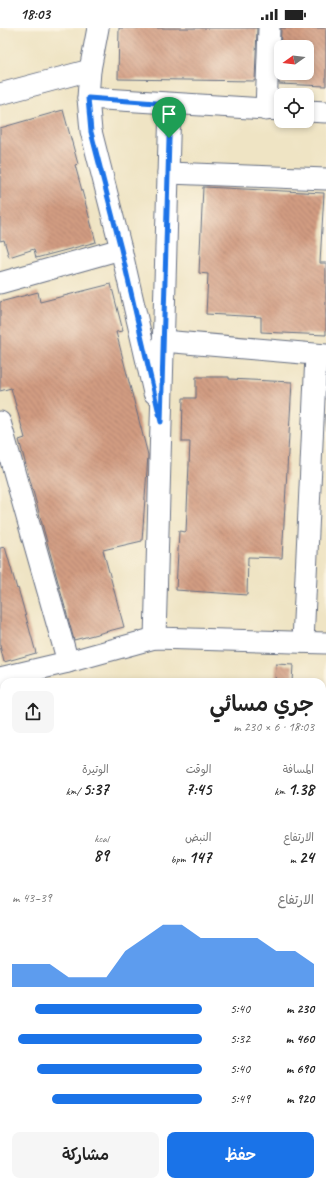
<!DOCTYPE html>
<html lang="ar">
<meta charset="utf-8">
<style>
:root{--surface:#fff;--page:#f6f6f6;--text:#222;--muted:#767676;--accent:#1a73e8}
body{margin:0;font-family:Caveat,"Playpen Sans Arabic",sans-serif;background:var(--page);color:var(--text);direction:rtl;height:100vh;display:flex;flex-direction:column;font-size:15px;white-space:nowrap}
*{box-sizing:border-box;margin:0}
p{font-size:13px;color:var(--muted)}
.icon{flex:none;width:22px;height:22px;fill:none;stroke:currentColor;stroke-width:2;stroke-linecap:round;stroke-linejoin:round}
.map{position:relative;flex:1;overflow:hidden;direction:ltr}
.details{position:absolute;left:0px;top:650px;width:326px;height:508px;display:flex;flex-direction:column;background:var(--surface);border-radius:12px 12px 0 0;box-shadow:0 2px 6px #0003;direction:rtl}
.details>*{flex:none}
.needle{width:26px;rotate:256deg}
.tools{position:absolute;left:274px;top:12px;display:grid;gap:8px}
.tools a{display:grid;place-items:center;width:40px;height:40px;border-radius:8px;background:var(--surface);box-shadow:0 2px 6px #0003;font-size:20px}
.pin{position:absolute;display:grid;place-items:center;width:34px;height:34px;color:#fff;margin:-41px -17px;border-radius:50% 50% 50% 0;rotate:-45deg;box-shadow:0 0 4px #0007}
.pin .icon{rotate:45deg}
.round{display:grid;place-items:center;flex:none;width:42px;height:42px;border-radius:8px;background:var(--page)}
.headline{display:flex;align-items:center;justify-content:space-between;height:68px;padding:0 12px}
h1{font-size:22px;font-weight:600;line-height:30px}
.stats{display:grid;grid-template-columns:repeat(3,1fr);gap:6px;height:68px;padding:4px 12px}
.stats div{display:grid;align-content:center}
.stats b{font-size:17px;font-weight:600}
.stats small{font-size:11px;font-weight:400}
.stats p{font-size:11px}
.chart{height:112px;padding:8px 12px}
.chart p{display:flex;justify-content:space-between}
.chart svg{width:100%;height:72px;margin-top:4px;fill:var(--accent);opacity:.7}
.primary-button{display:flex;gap:8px;margin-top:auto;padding:8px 12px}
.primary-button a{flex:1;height:46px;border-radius:8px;background:var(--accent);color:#fff;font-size:16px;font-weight:600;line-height:46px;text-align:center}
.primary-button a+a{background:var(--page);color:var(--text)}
ul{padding:0 12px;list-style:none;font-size:13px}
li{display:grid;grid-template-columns:64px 48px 1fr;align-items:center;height:30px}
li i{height:10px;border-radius:5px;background:var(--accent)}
.status{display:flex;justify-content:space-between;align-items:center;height:28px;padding:0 20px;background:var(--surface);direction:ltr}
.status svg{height:11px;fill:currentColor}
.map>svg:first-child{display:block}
.building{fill:url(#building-back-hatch);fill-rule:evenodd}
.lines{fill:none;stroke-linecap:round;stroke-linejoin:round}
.minor-casing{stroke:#656e82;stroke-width:23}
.minor{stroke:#fff;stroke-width:21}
.route-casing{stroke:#fff;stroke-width:8}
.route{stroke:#1a73e8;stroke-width:5}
</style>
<div class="status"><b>18:03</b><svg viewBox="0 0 49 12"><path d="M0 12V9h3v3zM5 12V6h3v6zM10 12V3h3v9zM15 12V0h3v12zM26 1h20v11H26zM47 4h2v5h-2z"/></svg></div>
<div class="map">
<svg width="326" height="1158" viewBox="0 0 326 1158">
<defs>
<pattern id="building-back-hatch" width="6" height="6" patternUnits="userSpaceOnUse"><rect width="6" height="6" fill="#d29c81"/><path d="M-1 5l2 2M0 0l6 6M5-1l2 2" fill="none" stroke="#aa806d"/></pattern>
</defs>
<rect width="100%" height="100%" fill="#fcf5e5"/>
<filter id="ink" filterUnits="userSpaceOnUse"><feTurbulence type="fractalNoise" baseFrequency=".025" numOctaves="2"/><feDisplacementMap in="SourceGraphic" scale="8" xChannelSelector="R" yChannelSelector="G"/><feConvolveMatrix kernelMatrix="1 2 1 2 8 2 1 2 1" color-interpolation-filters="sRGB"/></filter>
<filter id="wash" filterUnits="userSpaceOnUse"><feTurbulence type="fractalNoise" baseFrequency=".012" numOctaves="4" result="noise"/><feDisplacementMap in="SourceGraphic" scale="16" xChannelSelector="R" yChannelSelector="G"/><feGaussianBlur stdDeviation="0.9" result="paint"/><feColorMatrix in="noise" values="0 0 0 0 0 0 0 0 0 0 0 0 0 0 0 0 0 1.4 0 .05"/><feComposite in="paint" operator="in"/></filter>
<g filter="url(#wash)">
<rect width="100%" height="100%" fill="#efe4c4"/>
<g id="blocks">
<!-- building -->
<g class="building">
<path d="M119,0H257L255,53L118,51Z"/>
<path d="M281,0H326V58L279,56ZM281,19H307V45H281Z"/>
<path d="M63,82L78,136L75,137L96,214L36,230L34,221L9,229L4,212L0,213V100Z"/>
<path d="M203,159L324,165L320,235H326V307L261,304V289L206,286L208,246L199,245Z"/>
<path d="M111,256L123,303L116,304L148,427L142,513L103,522L124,599L74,612L19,412L25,410L11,360L0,363V274L38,264L40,274Z"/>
<path d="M196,349H229V351L292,354L282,530L248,529L247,567L176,562L179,503L186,504L190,414H182L183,370H196Z"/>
<path d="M5,519L17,561L18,560L36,625L4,634L0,618V520Z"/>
<path d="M276,636L293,637L292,654H275Z"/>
</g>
</g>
</g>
<g filter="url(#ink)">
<use href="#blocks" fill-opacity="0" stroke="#656e82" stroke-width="1"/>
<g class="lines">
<!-- minor casing -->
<g class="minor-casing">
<g id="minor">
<path d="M98,0L90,42L88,70L91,103L121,221L154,365"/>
<path d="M0,66L90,42"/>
<path d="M88,70L281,82"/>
<path d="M266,82L269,0"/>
<path d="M307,83L326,84"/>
<path d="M168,145L326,151"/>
<path d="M0,255L121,221"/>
<path d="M163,313L326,327"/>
<path d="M0,394L68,634"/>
<path d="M155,610L170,76"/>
<path d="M303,614L316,327"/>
<path d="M0,650L68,634L155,610L326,615"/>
<path d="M0,980L4,995"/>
<path d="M322,995H326"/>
<path d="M0,1016L4,1015"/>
<path d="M46,1154L47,1158"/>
<path d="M194,1158L195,1154"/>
</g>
</g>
<!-- minor -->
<use href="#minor" class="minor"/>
</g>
</g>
<g class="lines" filter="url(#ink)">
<!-- route casing -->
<g class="route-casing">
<path id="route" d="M88,70L170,76L161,394L121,221L91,104Z"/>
</g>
<!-- route -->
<use href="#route" class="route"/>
</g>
</svg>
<div class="tools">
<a><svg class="needle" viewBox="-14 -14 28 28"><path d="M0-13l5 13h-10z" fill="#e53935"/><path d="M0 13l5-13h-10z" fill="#767676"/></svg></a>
<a><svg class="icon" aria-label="locate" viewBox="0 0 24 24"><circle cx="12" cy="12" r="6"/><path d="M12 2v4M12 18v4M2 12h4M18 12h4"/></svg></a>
</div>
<div class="pin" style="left:169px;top:110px;background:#1e9e55"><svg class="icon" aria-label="arrive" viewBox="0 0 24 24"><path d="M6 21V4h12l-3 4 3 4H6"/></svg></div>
<section class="details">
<div class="headline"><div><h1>جري مسائي</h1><p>18:03 · 6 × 230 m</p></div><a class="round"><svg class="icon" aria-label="share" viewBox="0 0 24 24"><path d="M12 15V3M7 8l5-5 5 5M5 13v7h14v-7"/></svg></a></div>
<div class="stats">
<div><p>المسافة</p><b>1.38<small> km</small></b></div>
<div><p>الوقت</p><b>7:45</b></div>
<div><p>الوتيرة</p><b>5:37<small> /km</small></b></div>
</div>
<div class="stats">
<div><p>الارتفاع</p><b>24<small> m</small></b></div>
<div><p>النبض</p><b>147<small> bpm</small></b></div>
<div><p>kcal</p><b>89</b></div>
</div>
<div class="chart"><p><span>الارتفاع</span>39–43 m</p>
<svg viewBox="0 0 160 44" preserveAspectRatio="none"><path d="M0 44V30L10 30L20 30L30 38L40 38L50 38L60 22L70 14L80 6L90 6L100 14L110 14L120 14L130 14L140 22L150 22L160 30V44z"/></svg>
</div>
<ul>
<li><b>230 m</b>5:40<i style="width:88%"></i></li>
<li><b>460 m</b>5:32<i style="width:97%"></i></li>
<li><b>690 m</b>5:40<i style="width:87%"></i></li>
<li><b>920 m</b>5:49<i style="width:79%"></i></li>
</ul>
<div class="primary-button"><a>حفظ</a><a>مشاركة</a></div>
</section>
</div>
